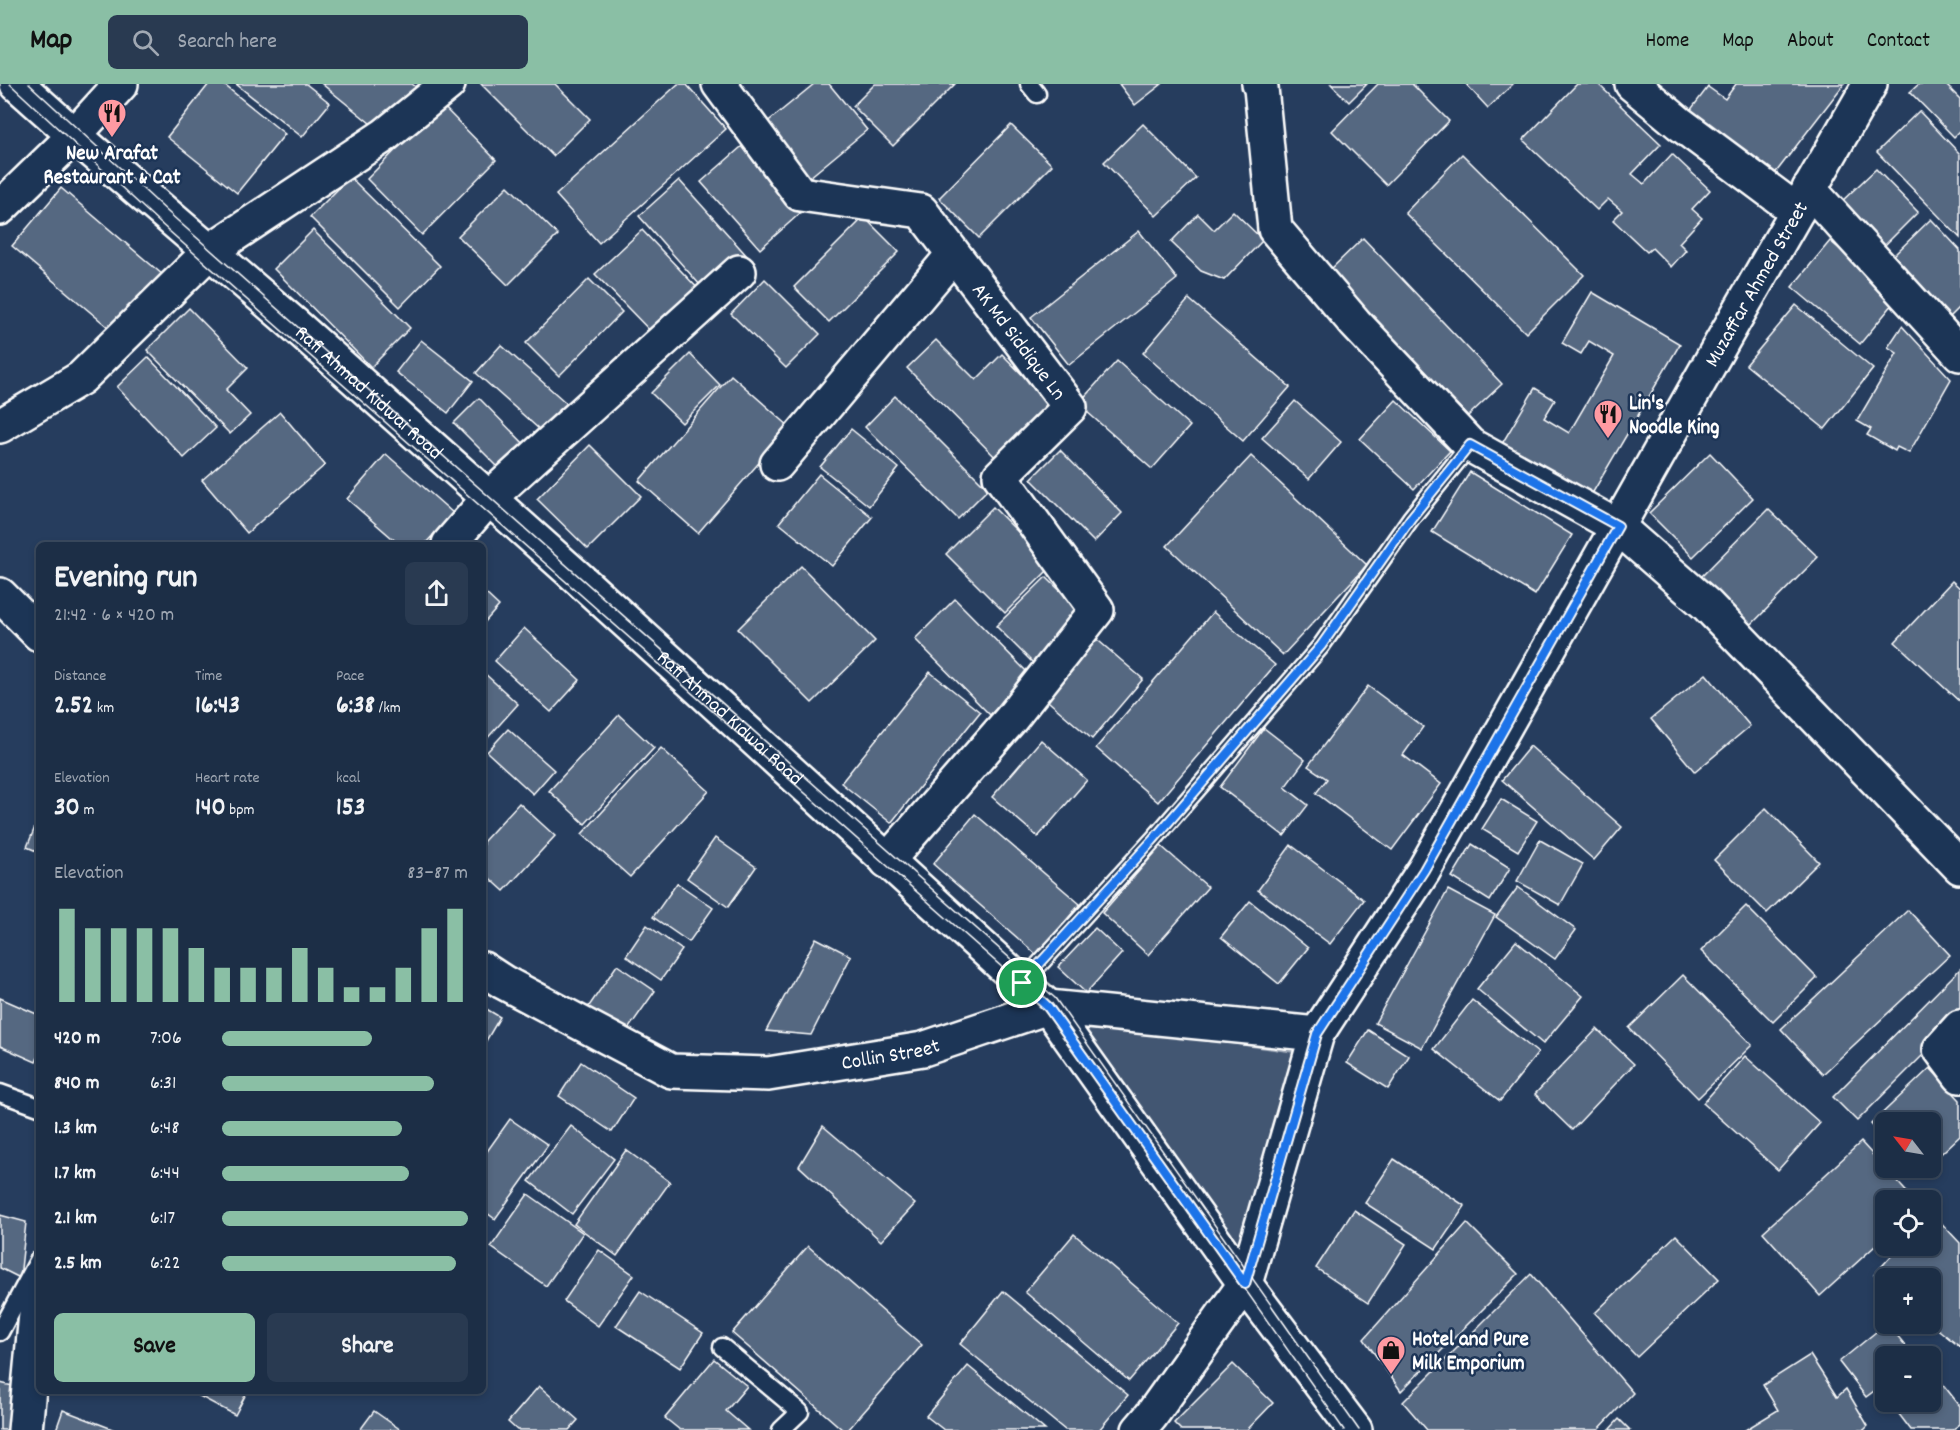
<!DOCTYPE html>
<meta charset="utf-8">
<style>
:root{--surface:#1c2e46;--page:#293a51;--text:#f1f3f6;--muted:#a0a8b3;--line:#3a4a5f;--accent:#8abfa5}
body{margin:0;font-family:Dekko,sans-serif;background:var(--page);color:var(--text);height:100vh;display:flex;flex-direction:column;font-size:22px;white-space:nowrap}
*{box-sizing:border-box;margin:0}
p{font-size:20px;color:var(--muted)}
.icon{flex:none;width:33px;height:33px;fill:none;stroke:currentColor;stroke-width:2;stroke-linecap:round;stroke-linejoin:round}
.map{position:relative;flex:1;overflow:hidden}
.panel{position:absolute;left:36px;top:458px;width:450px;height:852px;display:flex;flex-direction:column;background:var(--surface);border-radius:9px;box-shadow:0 3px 9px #0003,0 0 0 2px var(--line)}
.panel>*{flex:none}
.needle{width:39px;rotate:301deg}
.buttons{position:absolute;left:1875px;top:1028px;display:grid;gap:12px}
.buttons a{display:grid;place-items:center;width:66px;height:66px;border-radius:9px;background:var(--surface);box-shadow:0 3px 9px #0003,0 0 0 2px var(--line);font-size:30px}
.pin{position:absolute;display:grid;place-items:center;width:51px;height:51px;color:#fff;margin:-26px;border:3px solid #fff;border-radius:50%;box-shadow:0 2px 6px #0007}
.round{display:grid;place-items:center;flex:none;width:63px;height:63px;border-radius:9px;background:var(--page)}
.head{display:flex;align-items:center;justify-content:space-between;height:102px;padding:0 18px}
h1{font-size:33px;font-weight:800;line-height:45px}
.metrics{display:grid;grid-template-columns:repeat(3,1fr);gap:9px;height:102px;padding:6px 18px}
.metrics div{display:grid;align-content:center}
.metrics b{font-size:26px;font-weight:800}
.metrics small{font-size:16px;font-weight:400}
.metrics p{font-size:16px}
.chart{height:168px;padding:12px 18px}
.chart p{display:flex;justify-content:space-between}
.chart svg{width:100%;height:108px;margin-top:6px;stroke:var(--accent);stroke-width:6}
.cta{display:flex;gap:12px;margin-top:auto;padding:12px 18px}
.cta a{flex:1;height:69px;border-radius:9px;background:var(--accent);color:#111;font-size:24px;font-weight:800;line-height:69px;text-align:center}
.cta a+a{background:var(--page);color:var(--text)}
ul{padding:0 18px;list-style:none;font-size:20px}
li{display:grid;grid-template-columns:96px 72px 1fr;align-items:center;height:45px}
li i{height:15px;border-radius:8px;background:var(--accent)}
header{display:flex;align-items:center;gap:36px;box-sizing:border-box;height:84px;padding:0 30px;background:var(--accent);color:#111}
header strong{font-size:28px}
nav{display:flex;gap:33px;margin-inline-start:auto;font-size:21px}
.search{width:420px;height:54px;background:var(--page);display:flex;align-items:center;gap:15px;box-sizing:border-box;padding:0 21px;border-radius:9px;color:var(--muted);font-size:22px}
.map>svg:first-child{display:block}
.green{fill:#425672;stroke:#a0aab8;stroke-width:1.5}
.building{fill:#556781;stroke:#fff;stroke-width:1.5}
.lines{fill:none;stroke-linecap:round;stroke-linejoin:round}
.lane-casing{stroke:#fff;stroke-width:21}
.street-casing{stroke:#fff;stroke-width:38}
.secondary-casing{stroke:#fff;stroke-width:38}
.lane{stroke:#1d3557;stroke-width:16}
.street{stroke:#1d3557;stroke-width:33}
.secondary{stroke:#1d3557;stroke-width:33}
.tram{stroke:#fff;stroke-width:1.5}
.route-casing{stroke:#fff;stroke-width:12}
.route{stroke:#1a73e8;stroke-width:8}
.labels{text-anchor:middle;stroke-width:5;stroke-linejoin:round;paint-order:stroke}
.poi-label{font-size:21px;font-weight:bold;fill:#fff;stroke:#1d3557;text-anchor:start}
.street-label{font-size:21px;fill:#fff;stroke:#1d3557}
</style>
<header>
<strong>Map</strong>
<div class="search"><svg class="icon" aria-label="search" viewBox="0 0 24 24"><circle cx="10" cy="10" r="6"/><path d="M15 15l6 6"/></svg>Search here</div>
<nav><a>Home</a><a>Map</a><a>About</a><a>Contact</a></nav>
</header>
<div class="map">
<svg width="1960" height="1346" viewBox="0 0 1960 1346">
<rect width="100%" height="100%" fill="#263d5e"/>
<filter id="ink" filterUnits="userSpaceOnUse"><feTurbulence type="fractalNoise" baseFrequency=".0167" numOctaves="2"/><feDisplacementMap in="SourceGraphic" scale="12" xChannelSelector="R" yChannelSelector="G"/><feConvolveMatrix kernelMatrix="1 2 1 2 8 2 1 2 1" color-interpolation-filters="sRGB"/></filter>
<g filter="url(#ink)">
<!-- green -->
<path class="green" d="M1078,938L1293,968L1239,1172Z"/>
<!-- building -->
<g class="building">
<path d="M209,0H223L285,50L237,109L167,53Z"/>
<path d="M236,0H306L330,19L302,53Z"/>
<path d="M322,0H412L416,3L381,48Z"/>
<path d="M481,0H555L590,35L553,72Z"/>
<path d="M678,0H686L726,45L599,159L556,111Z"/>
<path d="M814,0H829L867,46L804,98L760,44Z"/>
<path d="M875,0H955L893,62L853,22Z"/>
<path d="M1119,0H1162L1135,21Z"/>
<path d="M1331,0H1367L1349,18Z"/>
<path d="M1378,0H1412L1449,37L1386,101L1332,47Z"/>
<path d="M1466,0H1513L1488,24Z"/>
<path d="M1577,0H1598L1661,60L1632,90L1644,100L1672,70L1710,106L1692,125L1702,134L1679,159L1686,166L1671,183L1652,164L1647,168L1613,136L1622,127L1608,115L1597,126L1523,56Z"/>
<path d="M1736,0H1844L1770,96L1686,32L1708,3L1725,15Z"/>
<path d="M1919,0H1945L1960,15V47L1954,53L1910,8Z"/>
<path d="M441,20L496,76L422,151L367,95Z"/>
<path d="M1919,27L1960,70V154L1877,68Z"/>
<path d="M1143,40L1196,94L1156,132L1104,78Z"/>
<path d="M1011,41L1052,81L979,154L939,114Z"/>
<path d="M748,57L807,123L760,165L701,98Z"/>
<path d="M1462,70L1584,191L1526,249L1405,129Z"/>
<path d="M1876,85L1918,128L1884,162L1841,118Z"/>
<path d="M350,93L440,182L400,223L310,133Z"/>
<path d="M679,96L748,173L708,210L639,132Z"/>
<path d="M508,102L558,151L508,201L458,152Z"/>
<path d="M61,104L163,191L115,249L12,162Z"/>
<path d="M1233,127L1263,156L1224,196L1201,187L1171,158L1198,130L1214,146Z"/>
<path d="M864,133L899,168L829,238L794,203Z"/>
<path d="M1931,135L1960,166V223L1950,233L1891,174Z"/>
<path d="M313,146L410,244L371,283L274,185Z"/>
<path d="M642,146L704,211L658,255L595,190Z"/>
<path d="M1139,147L1177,195L1069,281L1031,233Z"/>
<path d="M1363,154L1502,300L1468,332L1329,187Z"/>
<path d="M1830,157L1898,214L1860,260L1792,203Z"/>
<path d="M589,195L622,228L559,292L526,259Z"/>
<path d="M765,195L820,250L786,284L731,230Z"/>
<path d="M1592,208L1680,260L1589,415L1500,363L1535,304L1555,316L1544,334L1569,349L1614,272L1589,257L1581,270L1562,259Z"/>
<path d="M1189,215L1290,303L1243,357L1143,269Z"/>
<path d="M1796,221L1873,285L1825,345L1746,281Z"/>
<path d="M189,224L248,284L226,306L250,331L230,350L147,266Z"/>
<path d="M1902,242L1951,295L1909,369L1897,363L1895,367L1867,351L1871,345L1857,337L1897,269L1888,263Z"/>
<path d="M421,256L473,297L448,329L396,288Z"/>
<path d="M936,256L976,296L1002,270L1060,329L1005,383L907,284Z"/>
<path d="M501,261L573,325L548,353L476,289Z"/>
<path d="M690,270L720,301L682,339L651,309Z"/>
<path d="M148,273L216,344L184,374L117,303Z"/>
<path d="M1117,277L1190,342L1152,385L1078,320Z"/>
<path d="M731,291L790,343L698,449L639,397Z"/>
<path d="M895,312L988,405L958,435L865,343Z"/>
<path d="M479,314L532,368L508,393L454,339Z"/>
<path d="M1396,316L1450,367L1414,405L1360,355Z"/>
<path d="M1295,317L1341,358L1309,395L1262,354Z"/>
<path d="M280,328L325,381L247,449L202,396Z"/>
<path d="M851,345L899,384L869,422L820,383Z"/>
<path d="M590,361L641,412L588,465L537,415Z"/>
<path d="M1060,366L1122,429L1094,458L1031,395Z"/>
<path d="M1710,369L1753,414L1693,473L1649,429Z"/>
<path d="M386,370L453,429L425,460H399L347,415Z"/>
<path d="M1251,372L1367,481L1283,571L1167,462Z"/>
<path d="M1470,388L1572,451L1535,511L1432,448Z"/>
<path d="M819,390L872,433L832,482L779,439Z"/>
<path d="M993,423L1052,482L1005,529L946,470Z"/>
<path d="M1768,425L1818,473L1748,544L1699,495Z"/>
<path d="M801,482L875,557L812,619L738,545Z"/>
<path d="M1046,493L1084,530L1034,580L996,542Z"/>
<path d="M1952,497L1960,504V618L1895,558Z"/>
<path d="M483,507L499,522L483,540Z"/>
<path d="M955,515L1030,591L990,631L915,555Z"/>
<path d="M1213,528L1275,581L1158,718L1096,664Z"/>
<path d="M524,544L580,596L551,628L495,577Z"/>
<path d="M1093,552L1143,595L1092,655L1042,612Z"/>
<path d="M483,588L518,620L484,658L483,657Z"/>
<path d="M930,588L980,628L891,739L841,699Z"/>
<path d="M1706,590L1750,642L1695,688L1651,635Z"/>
<path d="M1368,602L1423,643L1403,671L1441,700L1392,766L1316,709L1327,695L1308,682Z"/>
<path d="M619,631L654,664L585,740L549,707Z"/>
<path d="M1264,644L1305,676L1285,703L1308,721L1284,752L1220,703Z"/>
<path d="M508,645L554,686L533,710L487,668Z"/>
<path d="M1041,656L1087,696L1038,753L992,713Z"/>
<path d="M1530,662L1622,743L1594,776L1502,696Z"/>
<path d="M661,664L709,707L630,793L582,750Z"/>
<path d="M1501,715L1537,737L1518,767L1482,745Z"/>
<path d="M519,719L555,752L504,807L483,788V758Z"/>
<path d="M1766,724L1819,778L1767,829L1714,776Z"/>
<path d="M975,730L1080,820L1037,871L933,780Z"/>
<path d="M39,733V768L27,763Z"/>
<path d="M715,754L756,783L728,823L687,794Z"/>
<path d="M1540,756L1583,780L1560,821L1517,797Z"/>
<path d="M1472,760L1510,784L1490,817L1452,793Z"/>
<path d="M1291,761L1364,816L1330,860L1258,806Z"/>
<path d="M1161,762L1208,803L1148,871L1102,829Z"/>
<path d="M677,799L713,824L689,858L653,833Z"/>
<path d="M1518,803L1576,846L1555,875L1496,833Z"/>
<path d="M1448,806L1495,831L1422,964L1375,939Z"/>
<path d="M1250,817L1308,864L1279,900L1221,853Z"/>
<path d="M1746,822L1817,894L1773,938L1701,867Z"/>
<path d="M1908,826L1950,871L1823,990L1781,945Z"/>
<path d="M647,841L682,866L661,896L626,872Z"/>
<path d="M1095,844L1122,869L1086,909L1058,883Z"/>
<path d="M816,854L851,872L811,951L766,947Z"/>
<path d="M1516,857L1583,912L1543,960L1477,905Z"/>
<path d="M617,881L655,907L624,951L587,925Z"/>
<path d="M1960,885V934L1857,1037L1833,1013Z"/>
<path d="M1683,891L1752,961L1698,1014L1629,944Z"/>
<path d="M0,914L39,931V971L36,978L0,962Z"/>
<path d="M1472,916L1538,969L1500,1017L1434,965Z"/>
<path d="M483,923L500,933L483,962Z"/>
<path d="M1597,945L1634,980L1572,1046L1535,1010Z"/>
<path d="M1368,946L1409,972L1388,1005L1347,979Z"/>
<path d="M1745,972L1820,1039L1778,1086L1703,1019Z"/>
<path d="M581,978L634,1014L612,1048L559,1012Z"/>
<path d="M1930,984L1960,1016V1052L1930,1080V1038H1886V1056L1871,1040Z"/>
<path d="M510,1035L548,1061L495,1135L483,1126V1073Z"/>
<path d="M571,1042L614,1075L572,1130L529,1097Z"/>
<path d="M823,1042L915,1120L881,1157L799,1082Z"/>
<path d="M1861,1058L1914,1116H1886V1152L1820,1212L1763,1148Z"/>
<path d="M626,1066L670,1098L617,1172L574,1140Z"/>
<path d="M1394,1075L1465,1122L1436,1165L1365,1119Z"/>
<path d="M528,1110L583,1149L546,1202L491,1163Z"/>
<path d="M1354,1126L1406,1160L1368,1219L1316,1184Z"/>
<path d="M1931,1128L1960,1159V1263L1930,1239V1194H1886V1201L1874,1191L1901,1161H1930Z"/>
<path d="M0,1131L26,1138L20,1194L0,1184Z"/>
<path d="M1467,1139L1518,1190L1401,1307L1364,1255Z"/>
<path d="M1074,1150L1178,1239L1129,1297L1025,1208Z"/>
<path d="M1676,1151L1719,1195L1637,1273L1595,1229Z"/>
<path d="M808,1162L922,1261L848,1346H843L732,1249Z"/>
<path d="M599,1166L634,1191L598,1242L564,1217Z"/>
<path d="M1531,1190L1633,1309L1598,1346H1427L1403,1318Z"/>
<path d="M640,1207L703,1249L680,1284L616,1242Z"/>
<path d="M1003,1207L1128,1311L1099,1346H1065L960,1260Z"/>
<path d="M1887,1239L1914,1272H1886V1298L1866,1313L1839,1278Z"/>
<path d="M1810,1271L1837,1313L1846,1305L1868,1342L1864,1346H1745L1778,1326L1763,1301Z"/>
<path d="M714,1275L747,1302L726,1327L748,1346H680L665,1334Z"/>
<path d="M1233,1280L1273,1319L1247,1346H1181L1174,1339Z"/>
<path d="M968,1282L1045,1346H944L926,1332Z"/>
<path d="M1930,1284L1960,1322V1340L1952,1346H1911L1889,1317H1930Z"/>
<path d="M0,1299L21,1304L9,1346H0Z"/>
<path d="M539,1302L578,1336L569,1346H517L508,1338Z"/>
<path d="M188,1306H248L235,1331Z"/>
<path d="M63,1326L115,1346H56Z"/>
<path d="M374,1327L401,1346H360Z"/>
<path d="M1619,1335L1630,1346H1609Z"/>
</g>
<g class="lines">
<!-- lane casing -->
<g class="lane-casing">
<g id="lane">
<path d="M1029,0L1037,10"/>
<path d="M1022,899L1153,756L1321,562L1411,434L1470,361"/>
<path d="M0,1009L39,1023"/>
<path d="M0,1248L39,1175"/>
<path d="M722,1263L800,1328L781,1346"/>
</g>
</g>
<!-- street casing -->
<g class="street-casing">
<g id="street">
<path id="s1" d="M719,0L800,110L921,127L1070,323L1000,392L1097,526L1011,635L887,777"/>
<path d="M1259,0L1261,4L1275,145L1355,239L1470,361L1618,443L1707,521L1960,783"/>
<path d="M1632,0L1679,39L1797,127"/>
<path d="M1809,105L1960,270"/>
<path d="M0,342L81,294L211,166L385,51L448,0"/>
<path d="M777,380L953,171"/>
<path d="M449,460L489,414L739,188"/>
<path d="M0,511L39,550"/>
<path id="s2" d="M483,885L503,898L671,987L768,990L923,965L1048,923L1317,950"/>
<path d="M1960,943L1940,965L1960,992"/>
<path d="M25,1346L39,1198"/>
</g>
</g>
<!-- secondary casing -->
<g class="secondary-casing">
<g id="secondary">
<path id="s3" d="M17,0L74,51L295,241L576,492L1048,923L1245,1200L1355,1346"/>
<path d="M0,124L70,56L121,0"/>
<path id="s4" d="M1139,1346L1151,1332L1245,1200L1317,950L1424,786L1723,256L1870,0"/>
</g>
</g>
<!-- lane -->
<use href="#lane" class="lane"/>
<!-- street -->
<use href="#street" class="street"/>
<!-- secondary -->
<use href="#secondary" class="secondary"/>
<!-- tram -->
<g class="tram">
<path d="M10,0L160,139L1046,922L1344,1346"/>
<path d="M29,0L169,129L1055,914L1359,1346"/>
</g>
</g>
</g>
<g class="lines" filter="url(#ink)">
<!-- route casing -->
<g class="route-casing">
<path id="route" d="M1470,361L1618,442L1424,786L1317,950L1245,1200L1048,923L1022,899L1153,756L1321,562L1411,434Z"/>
</g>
<!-- route -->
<use href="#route" class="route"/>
</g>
<!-- icons -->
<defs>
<g id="restaurant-pin" transform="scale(1.5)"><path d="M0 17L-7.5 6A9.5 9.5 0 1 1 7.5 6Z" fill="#ff9aa2" stroke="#1d3557"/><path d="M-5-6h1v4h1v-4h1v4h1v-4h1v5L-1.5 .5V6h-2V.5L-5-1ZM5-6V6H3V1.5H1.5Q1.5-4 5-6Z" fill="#111"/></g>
<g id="shop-pin" transform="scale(1.5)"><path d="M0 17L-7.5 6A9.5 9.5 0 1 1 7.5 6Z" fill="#ff9aa2" stroke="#1d3557"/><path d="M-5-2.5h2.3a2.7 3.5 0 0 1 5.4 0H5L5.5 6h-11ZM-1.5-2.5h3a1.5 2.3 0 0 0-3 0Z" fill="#111"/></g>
</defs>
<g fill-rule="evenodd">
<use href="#restaurant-pin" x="112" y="29"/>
<use href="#restaurant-pin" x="1608" y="330"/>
<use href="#shop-pin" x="1391" y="1266"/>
</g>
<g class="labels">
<!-- poi labels -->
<g class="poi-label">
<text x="112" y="75" text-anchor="middle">New Arafat<tspan x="112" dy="24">Restaurant &amp; Cat</tspan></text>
<text x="1629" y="325">Lin's<tspan x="1629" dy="24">Noodle King</tspan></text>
<text x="1412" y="1261">Hotel and Pure<tspan x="1412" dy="24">Milk Emporium</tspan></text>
</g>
<!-- street labels -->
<g class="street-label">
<text dy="7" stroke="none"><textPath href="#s4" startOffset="1310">Muzaffar Ahmed Street</textPath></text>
<text dy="7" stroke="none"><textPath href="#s1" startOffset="422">AK Md Siddique Ln</textPath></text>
<text dy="7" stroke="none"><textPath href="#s3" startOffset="468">Rafi Ahmad Kidwai Road</textPath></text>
<text dy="7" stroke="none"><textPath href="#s3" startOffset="954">Rafi Ahmad Kidwai Road</textPath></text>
<text dy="7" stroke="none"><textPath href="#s2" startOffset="435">Collin Street</textPath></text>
</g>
</g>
</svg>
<div class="buttons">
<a><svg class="needle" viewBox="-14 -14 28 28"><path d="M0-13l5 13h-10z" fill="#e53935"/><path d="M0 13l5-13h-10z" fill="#a0a8b3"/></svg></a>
<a><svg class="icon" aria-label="locate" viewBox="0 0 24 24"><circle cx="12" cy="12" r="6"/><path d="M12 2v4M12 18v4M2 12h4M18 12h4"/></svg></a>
<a>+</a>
<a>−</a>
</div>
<div class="pin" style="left:1022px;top:899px;background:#1e9e55"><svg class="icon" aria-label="arrive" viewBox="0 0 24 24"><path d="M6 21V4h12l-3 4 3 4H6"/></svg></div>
<section class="panel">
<div class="head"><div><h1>Evening run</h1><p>21:42 · 6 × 420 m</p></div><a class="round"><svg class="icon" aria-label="share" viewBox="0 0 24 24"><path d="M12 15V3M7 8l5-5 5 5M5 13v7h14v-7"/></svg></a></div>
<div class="metrics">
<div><p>Distance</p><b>2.52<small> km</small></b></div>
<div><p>Time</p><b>16:43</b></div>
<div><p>Pace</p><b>6:38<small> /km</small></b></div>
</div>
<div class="metrics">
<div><p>Elevation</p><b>30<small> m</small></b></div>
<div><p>Heart rate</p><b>140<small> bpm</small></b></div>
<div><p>kcal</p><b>153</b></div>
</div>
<div class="chart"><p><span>Elevation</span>83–87 m</p>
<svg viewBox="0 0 160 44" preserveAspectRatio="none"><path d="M5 44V6M15 44V14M25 44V14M35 44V14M45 44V14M55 44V22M65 44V30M75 44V30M85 44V30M95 44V22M105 44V30M115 44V38M125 44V38M135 44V30M145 44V14M155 44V6"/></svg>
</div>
<ul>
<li><b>420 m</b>7:06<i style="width:61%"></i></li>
<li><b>840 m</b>6:31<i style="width:86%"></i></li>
<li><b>1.3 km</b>6:48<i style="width:73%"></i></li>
<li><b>1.7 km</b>6:44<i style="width:76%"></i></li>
<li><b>2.1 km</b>6:17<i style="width:100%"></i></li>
<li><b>2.5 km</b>6:22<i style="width:95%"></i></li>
</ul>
<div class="cta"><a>Save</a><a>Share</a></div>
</section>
</div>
